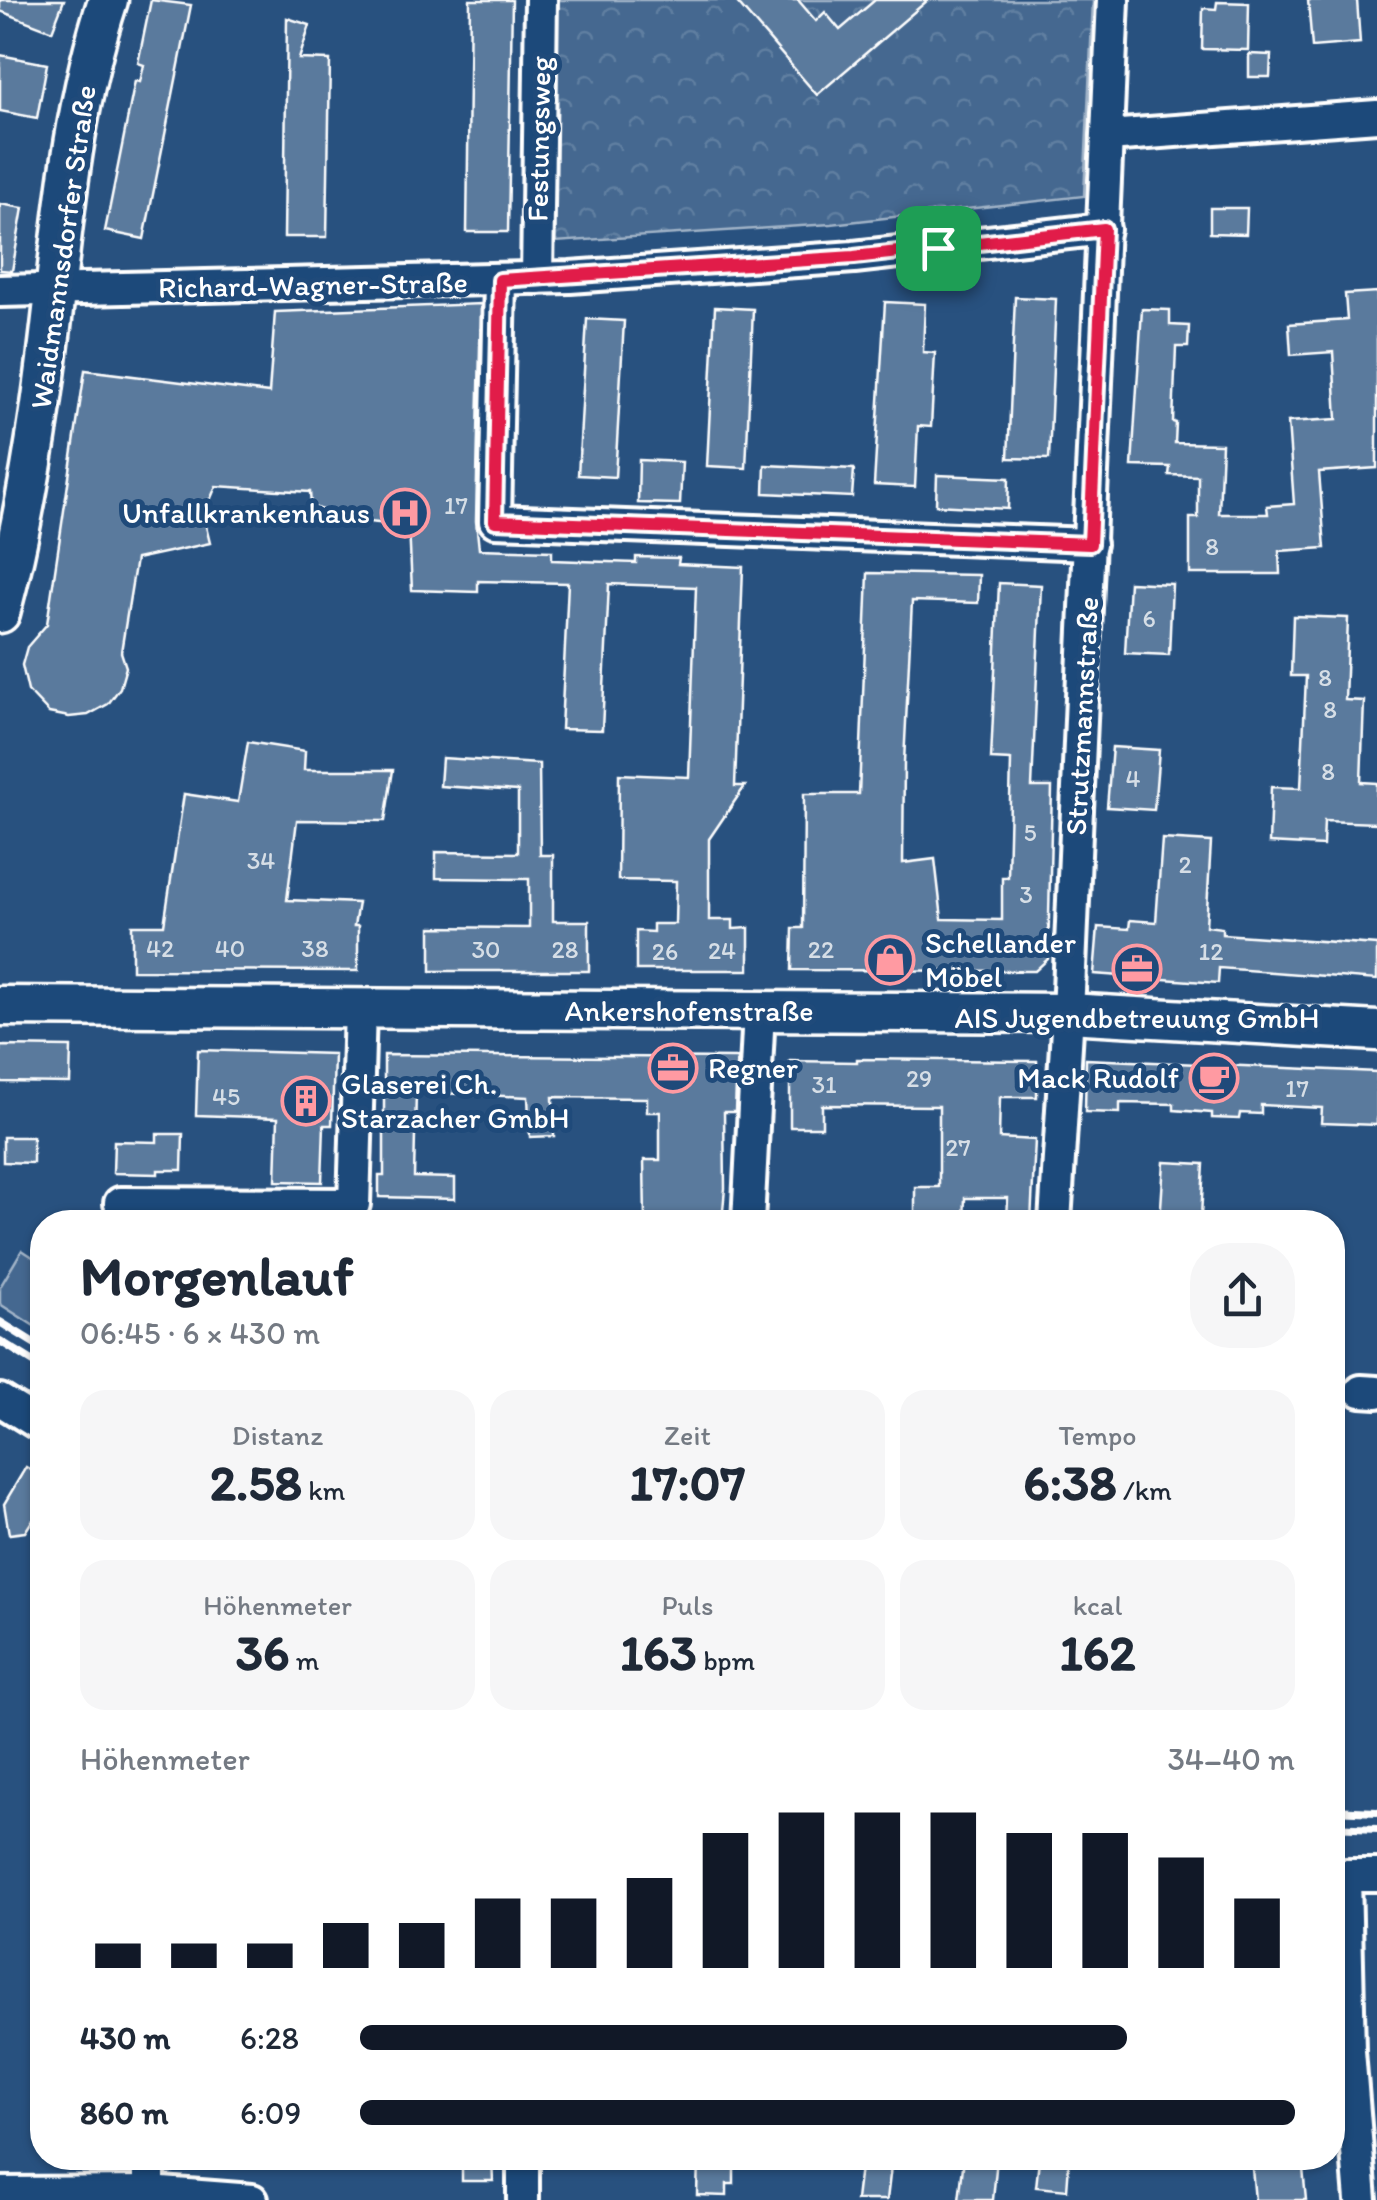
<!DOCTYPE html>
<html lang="de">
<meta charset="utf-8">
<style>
:root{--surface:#fff;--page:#f6f6f7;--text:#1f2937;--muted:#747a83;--accent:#111827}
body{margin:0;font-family:Itim,sans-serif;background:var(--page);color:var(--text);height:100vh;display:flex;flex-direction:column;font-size:38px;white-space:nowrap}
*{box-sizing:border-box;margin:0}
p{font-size:32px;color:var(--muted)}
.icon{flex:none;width:55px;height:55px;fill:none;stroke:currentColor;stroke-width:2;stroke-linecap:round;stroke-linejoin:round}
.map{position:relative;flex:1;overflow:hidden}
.details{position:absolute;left:30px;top:1210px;width:1315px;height:960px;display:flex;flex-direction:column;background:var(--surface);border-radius:40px;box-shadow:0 2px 8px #0004}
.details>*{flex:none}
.pin{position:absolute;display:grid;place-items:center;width:85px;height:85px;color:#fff;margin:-42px;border-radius:20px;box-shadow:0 5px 15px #0006}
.round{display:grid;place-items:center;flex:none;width:105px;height:105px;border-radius:40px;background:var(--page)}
.summary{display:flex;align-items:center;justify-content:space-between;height:170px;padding:0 50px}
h1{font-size:55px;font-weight:700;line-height:75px}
.stats{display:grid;grid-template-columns:repeat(3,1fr);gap:15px;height:170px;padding:10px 50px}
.stats div{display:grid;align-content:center;border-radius:25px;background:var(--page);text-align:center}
.stats b{font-size:50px;font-weight:700}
.stats small{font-size:28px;font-weight:400}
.stats p{font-size:28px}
.chart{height:280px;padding:20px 50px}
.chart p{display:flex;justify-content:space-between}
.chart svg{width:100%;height:180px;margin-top:10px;stroke:var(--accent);stroke-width:6}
ul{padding:0 50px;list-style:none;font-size:32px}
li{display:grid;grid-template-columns:160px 120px 1fr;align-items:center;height:75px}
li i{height:25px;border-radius:12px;background:var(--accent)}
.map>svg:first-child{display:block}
.grass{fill:#446890;stroke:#a2b4c8;stroke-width:2.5}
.forest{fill:url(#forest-crowns);stroke:#a2b4c8;stroke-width:2.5}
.building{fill:#5a7a9d;stroke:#fff;stroke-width:2.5}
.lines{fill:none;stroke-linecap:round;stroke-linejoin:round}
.minor-casing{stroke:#fff;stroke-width:38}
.tertiary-casing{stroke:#fff;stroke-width:45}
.minor{stroke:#1f4a7a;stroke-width:30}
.tertiary{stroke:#1f4a7a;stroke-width:38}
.rail{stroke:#fff;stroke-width:8}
.route-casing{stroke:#fff;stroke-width:20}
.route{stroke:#e11d48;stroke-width:12}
.labels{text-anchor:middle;stroke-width:10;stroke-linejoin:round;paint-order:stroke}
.number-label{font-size:25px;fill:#d6dee6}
.street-label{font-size:30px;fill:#fff;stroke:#1f4a7a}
.poi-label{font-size:30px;fill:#fff;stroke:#1f4a7a;text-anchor:start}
</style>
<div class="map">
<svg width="1377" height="2200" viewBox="0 0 1377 2200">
<defs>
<pattern id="forest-crowns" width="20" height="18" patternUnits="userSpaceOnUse" patternTransform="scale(2.5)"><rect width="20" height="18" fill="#446890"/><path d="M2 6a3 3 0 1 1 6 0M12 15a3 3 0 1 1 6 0" fill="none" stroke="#607fa1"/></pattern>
</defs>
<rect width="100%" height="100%" fill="#28517f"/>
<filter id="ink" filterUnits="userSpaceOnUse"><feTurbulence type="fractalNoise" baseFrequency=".01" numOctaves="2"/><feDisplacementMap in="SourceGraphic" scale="20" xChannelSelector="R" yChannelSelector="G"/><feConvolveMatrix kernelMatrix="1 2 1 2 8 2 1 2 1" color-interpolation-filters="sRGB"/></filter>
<g filter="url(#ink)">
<!-- grass -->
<path class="grass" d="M22,1250L42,1263V1331L0,1304V1287Z"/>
<!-- forest -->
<path class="forest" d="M556,0H1093L1084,196L831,224L555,242Z"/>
<!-- building -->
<g class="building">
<path d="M0,0H64L52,31L0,11Z"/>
<path d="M151,0L191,5L144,239L105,231L135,81L140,82L144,65L138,63Z"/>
<path d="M470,0H512L508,232H467Z"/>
<path d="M735,0H798L816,21L825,12L840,30L875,0H928L817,95Z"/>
<path d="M1308,0H1357L1360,43L1312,47Z"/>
<path d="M1217,2L1249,3L1248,50L1202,49L1203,8L1216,9Z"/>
<path d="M287,18L310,25L299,59L330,60L327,237H284Z"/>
<path d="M1249,54L1271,55L1270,77H1249Z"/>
<path d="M0,55L47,64L37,118L0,111Z"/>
<path d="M0,204L23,208L12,271L0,270Z"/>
<path d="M1210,208H1247L1246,234L1210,233Z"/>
<path d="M1377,292V468L1319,472L1325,548L1279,551L1280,574H1190V518H1198V476L1169,475L1170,467L1132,466L1142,309L1170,310V325L1189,326L1188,347H1176L1173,422L1176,423L1175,443L1222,444L1219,514H1268L1267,506L1294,504L1288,422L1337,419L1333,352L1291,355L1289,324L1347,320L1345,294Z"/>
<path d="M1015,297L1056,299L1049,459L1008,458Z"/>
<path d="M885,302L925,304L923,352L935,353L931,427L918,426L915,487L874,485Z"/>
<path d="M481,304L476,521L479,549L552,551V560L636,563V557L679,558L678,564L743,567L735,786H745L709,839V920H733V929L749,928V970H636V931L653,932V924H675L676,881L618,880L619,774L689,777L696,587L609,584L602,730L561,729L568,583L478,581V592L412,590L409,526L348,520L311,506L310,492L216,486L211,498L201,506L210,543L136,559L121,652L126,667L120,688L108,704L88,715L69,717L49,713L28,691L22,665L27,647L47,624L85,370L269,393L275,312Z"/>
<path d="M715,307L753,309L746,468L707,466Z"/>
<path d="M587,319L624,321L615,477L578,475Z"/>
<path d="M639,460L682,462L680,504L638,503Z"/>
<path d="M765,465L854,469L852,497L764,493Z"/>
<path d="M937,475L1009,478L1008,509L936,505Z"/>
<path d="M868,573L979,575L978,603L912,601L904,762L903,863L935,859L942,919L1002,920V877H1008L1011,760L991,759L999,583L1041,585L1032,787H1052L1048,959L1035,971L792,970L793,928H803L804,794H859Z"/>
<path d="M1129,582L1172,584L1169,655L1125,653Z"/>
<path d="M1293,616L1348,618L1345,700L1364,701L1361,782L1377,783L1376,823L1324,821L1323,846L1269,843L1271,787L1301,788L1306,676H1291Z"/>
<path d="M248,742L305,751L304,770H393L385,821L297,820L287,900L358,903L354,926H358V971L132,970V925H164L184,794L238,802Z"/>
<path d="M1112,747L1159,750L1154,810L1107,807Z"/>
<path d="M442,758L539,764L540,855H553V921H589V971H431V927L529,928V879L436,878V852L518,853V791L440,786Z"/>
<path d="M1162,839L1211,842L1206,926L1222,928V934L1377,945V980L1219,968L1218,983L1094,974L1098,927L1129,929L1130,920L1156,922Z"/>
<path d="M0,1046L71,1047L70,1083L0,1082Z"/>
<path d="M198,1050L334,1054L332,1125H324L322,1182L276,1181L278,1118L196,1115Z"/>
<path d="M384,1055L737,1058L735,1112H724L725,1188L722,1222H645L644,1160H660V1112H647V1098L553,1097L554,1136L530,1137L528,1097L416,1092L414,1177L455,1178V1199L379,1197V1176H384Z"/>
<path d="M857,1059L1037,1061V1097H1000L999,1138L1035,1140L1031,1222H1007L1008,1198H965L964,1222H915V1187H939V1106L822,1105V1127H790V1061L857,1062Z"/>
<path d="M1086,1059L1377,1072V1125L1321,1123L1322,1108L1261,1105V1114L1240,1113L1239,1119L1212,1118V1113L1174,1110V1104L1120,1103V1113L1085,1112Z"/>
<path d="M157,1134H183L182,1170H158V1174L113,1173L114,1141L157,1142Z"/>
<path d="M3,1137H33V1163L3,1162Z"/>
<path d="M1164,1162L1204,1164L1201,1216L1181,1215V1222H1160Z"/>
<path d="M26,1467L42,1477V1527L32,1521L25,1532L9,1534L4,1504Z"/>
<path d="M462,2158H492L493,2181H462Z"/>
<path d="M698,2158H734V2184H727V2196L697,2195Z"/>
<path d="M861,2158H892L887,2200H856Z"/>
<path d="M964,2158H997L993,2200H959Z"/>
<path d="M1251,2158H1302L1306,2200H1255Z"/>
<path d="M1039,2160L1069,2163L1067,2190L1036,2187Z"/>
</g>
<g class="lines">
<!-- minor casing -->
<g class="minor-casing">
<g id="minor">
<path d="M1108,136L1377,116"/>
<path d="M537,278L541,0"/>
<path d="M500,280L495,521L1090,544"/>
<path d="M0,291L570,277L854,257L1104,229"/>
<path d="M120,1203L354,1204L360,1010"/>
<path d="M748,1222L759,1011"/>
<path d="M1055,1222L1068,1013L1113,0"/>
<path d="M1361,1391L1377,1392"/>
<path d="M0,1400L42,1426"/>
<path d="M1332,1875H1377"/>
<path d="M1345,1876L1349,2051L1361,2200"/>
<path d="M149,2192V2158"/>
<path d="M0,2193L149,2192L252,2200"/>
<path d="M523,2200V2158"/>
</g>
</g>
<!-- tertiary casing -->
<g class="tertiary-casing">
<g id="tertiary">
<path d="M0,613C18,546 30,480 40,412C61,273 64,134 108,0"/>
<path d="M0,1006L1068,1013L1377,1031"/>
</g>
</g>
<!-- minor -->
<use href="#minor" class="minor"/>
<!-- tertiary -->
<use href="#tertiary" class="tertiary"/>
<!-- rail -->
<g class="rail">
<path d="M0,1322L42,1348"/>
<path d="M0,1341L42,1367"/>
<path d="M1332,1810L1377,1812"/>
<path d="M1332,1827L1377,1829"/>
</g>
</g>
</g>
<g class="lines" filter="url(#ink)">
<!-- route casing -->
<g class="route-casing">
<path id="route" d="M1104,229L1090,544L495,521L500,280L854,257Z"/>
</g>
<!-- route -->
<use href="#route" class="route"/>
</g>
<!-- icons -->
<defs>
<g id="hospital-ring" transform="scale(2.5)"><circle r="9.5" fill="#1f4a7a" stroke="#ff9aa2" stroke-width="1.5"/><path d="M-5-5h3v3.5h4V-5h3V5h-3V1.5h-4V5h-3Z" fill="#ff9aa2"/></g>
<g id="shop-ring" transform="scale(2.5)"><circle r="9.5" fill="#1f4a7a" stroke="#ff9aa2" stroke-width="1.5"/><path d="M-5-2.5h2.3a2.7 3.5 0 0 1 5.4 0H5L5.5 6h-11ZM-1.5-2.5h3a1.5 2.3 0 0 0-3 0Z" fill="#ff9aa2"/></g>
<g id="office-ring" transform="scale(2.5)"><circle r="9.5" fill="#1f4a7a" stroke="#ff9aa2" stroke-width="1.5"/><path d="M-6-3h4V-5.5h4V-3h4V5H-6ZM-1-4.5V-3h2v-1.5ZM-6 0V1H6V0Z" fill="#ff9aa2"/></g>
<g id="cafe-ring" transform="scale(2.5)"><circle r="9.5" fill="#1f4a7a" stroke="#ff9aa2" stroke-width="1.5"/><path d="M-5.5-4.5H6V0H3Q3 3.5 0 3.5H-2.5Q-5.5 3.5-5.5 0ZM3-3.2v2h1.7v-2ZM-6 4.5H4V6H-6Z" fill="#ff9aa2"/></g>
<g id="building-ring" transform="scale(2.5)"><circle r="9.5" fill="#1f4a7a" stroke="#ff9aa2" stroke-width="1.5"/><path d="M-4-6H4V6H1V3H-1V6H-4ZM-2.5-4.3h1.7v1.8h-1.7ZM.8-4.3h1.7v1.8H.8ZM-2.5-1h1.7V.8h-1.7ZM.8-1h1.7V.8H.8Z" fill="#ff9aa2"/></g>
</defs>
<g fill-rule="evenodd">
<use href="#hospital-ring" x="405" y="513"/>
<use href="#shop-ring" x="890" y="960"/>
<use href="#office-ring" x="1137" y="969"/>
<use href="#office-ring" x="673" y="1068"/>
<use href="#cafe-ring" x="1214" y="1078"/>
<use href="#building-ring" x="306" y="1101"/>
</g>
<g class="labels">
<!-- number labels -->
<g class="number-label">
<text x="456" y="514">17</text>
<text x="1212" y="555">8</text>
<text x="1149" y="627">6</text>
<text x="1325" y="686">8</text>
<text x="1330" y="718">8</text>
<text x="1328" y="780">8</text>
<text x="1133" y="787">4</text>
<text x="1030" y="841">5</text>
<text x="261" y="869">34</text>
<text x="1185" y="873">2</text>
<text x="1026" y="903">3</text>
<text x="160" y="957">42</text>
<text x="230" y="957">40</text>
<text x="315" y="957">38</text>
<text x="486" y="958">30</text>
<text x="565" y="958">28</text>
<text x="821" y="958">22</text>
<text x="722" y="959">24</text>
<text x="665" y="960">26</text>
<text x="1211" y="960">12</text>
<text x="919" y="1087">29</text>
<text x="824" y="1093">31</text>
<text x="1297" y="1097">17</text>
<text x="226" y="1105">45</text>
<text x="958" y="1156">27</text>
</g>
<!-- street labels -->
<g class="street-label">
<text transform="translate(539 139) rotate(-89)" y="10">Festungsweg</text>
<text transform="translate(63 247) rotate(-82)" y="10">Waidmannsdorfer Straße</text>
<text transform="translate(313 285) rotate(-1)" y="10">Richard-Wagner-Straße</text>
<text transform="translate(1082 716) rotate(-87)" y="10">Strutzmannstraße</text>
<text x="689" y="1021">Ankershofenstraße</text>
</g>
<!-- poi labels -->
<g class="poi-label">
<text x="370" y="523" text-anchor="end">Unfallkrankenhaus</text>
<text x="925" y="953">Schellander<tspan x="925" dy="34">Möbel</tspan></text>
<text x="1137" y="1028" text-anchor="middle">AIS Jugendbetreuung GmbH</text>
<text x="708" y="1078">Regner</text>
<text x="1179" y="1088" text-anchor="end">Mack Rudolf</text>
<text x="341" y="1094">Glaserei Ch.<tspan x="341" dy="34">Starzacher GmbH</tspan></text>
</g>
</g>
</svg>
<div class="pin" style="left:938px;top:248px;background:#1e9e55"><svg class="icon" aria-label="arrive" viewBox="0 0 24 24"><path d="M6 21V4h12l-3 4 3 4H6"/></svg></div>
<section class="details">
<div class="summary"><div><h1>Morgenlauf</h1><p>06:45 · 6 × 430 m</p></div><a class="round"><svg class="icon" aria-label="share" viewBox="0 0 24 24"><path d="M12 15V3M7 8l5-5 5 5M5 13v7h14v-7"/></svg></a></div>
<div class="stats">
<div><p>Distanz</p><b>2.58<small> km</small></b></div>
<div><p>Zeit</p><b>17:07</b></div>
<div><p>Tempo</p><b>6:38<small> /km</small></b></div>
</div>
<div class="stats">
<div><p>Höhenmeter</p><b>36<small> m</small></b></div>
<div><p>Puls</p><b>163<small> bpm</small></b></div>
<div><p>kcal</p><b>162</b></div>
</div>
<div class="chart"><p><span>Höhenmeter</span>34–40 m</p>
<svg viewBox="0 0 160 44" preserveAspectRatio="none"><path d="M5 44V38M15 44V38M25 44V38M35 44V33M45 44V33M55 44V27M65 44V27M75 44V22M85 44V11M95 44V6M105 44V6M115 44V6M125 44V11M135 44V11M145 44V17M155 44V27"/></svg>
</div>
<ul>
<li><b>430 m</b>6:28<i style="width:82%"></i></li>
<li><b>860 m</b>6:09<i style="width:100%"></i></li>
</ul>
</section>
</div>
